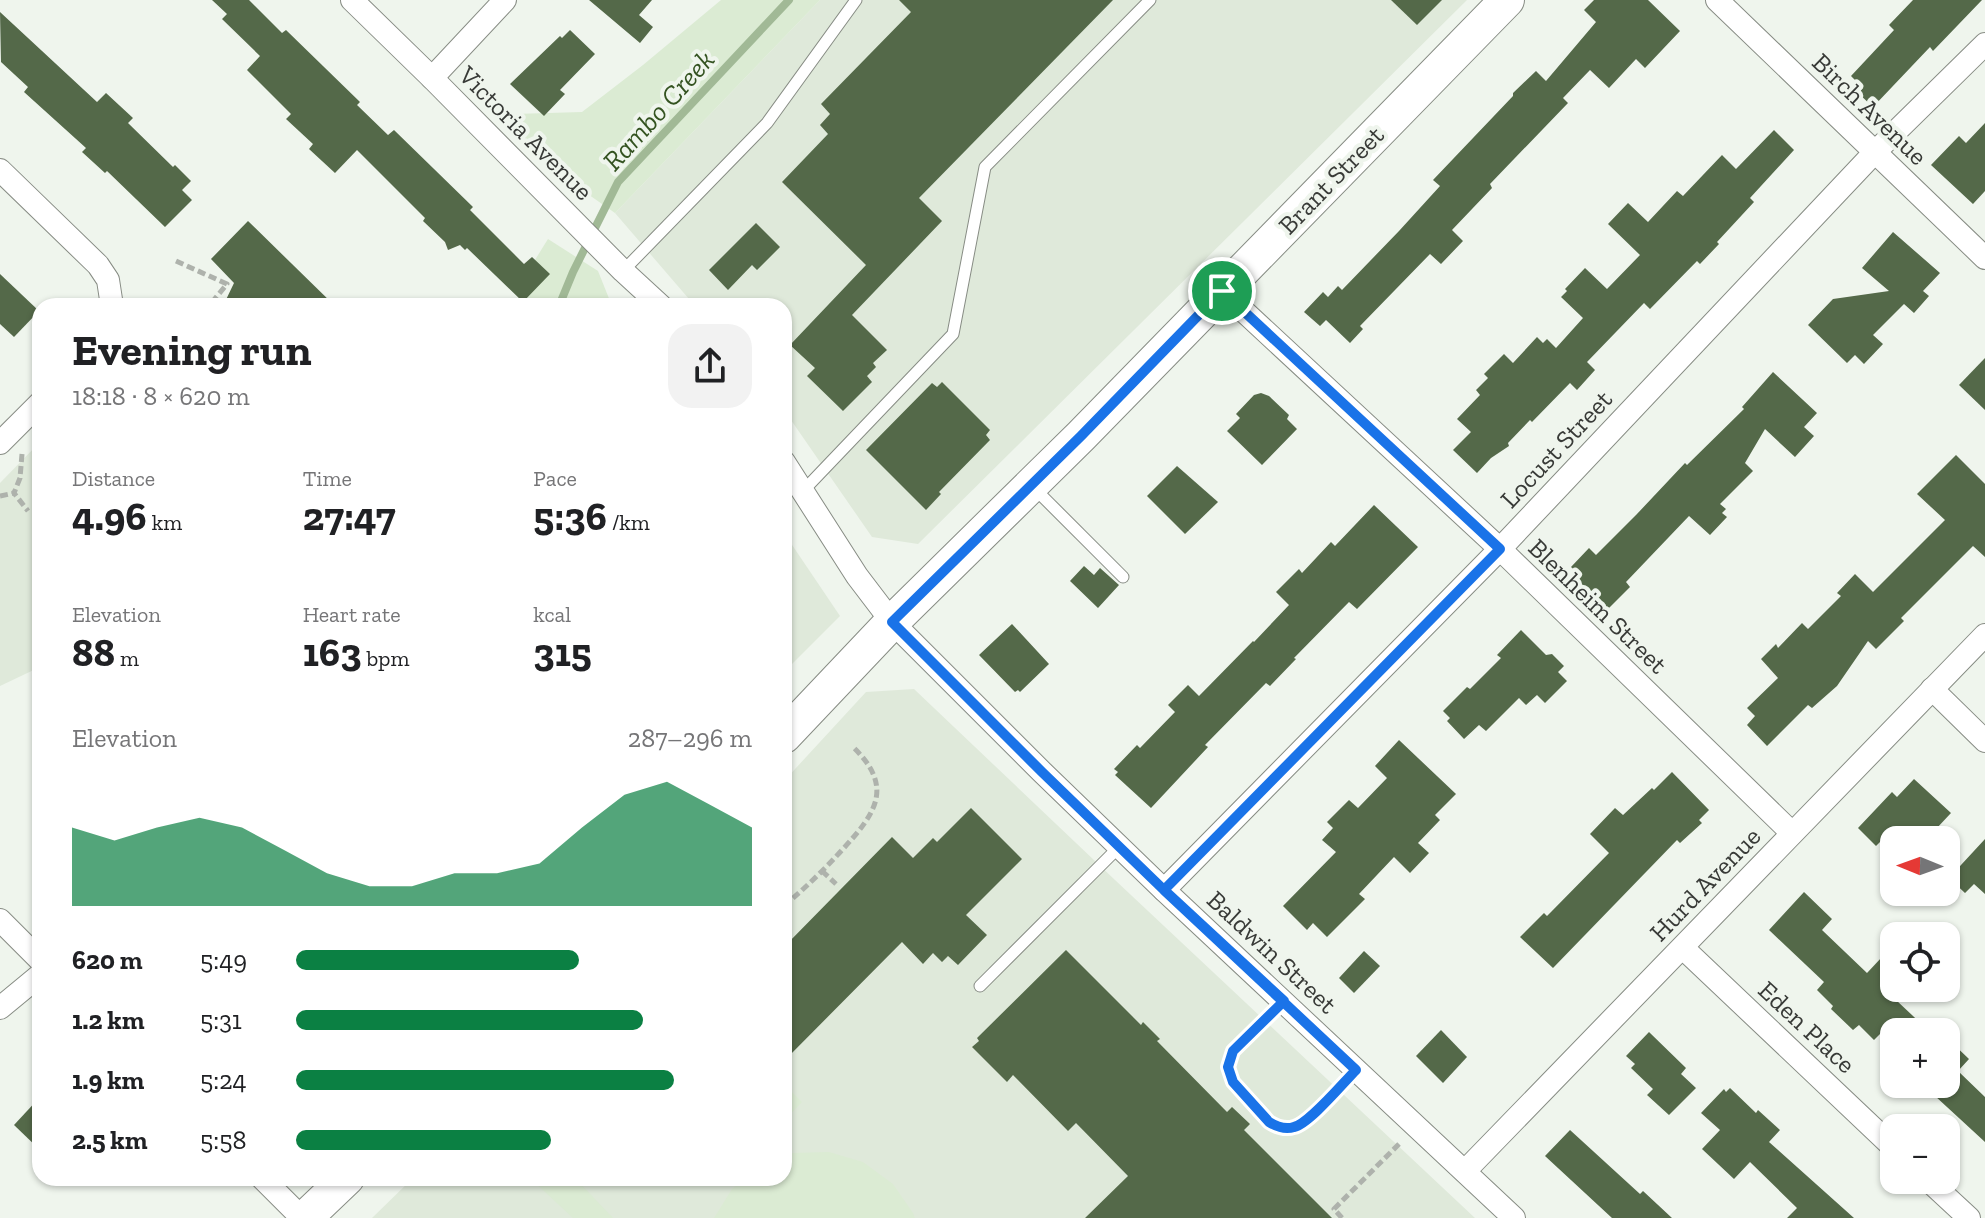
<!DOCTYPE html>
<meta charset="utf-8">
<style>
:root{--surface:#fff;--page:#f2f2f2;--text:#202124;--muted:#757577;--accent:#0b8043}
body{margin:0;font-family:"Zilla Slab",serif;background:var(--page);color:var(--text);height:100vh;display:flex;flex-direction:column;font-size:30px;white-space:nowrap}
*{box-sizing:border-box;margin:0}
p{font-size:26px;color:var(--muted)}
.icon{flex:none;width:44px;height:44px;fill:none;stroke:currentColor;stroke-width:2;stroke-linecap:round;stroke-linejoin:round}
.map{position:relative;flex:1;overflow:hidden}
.panel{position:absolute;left:32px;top:298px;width:760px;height:888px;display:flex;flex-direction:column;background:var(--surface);border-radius:24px;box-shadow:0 2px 6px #0004}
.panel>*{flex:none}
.needle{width:52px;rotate:271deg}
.controls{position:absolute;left:1880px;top:826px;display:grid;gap:16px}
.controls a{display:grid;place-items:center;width:80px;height:80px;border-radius:16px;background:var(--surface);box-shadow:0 2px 6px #0004;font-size:40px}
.pin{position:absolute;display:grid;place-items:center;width:68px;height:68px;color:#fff;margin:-34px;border:4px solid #fff;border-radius:50%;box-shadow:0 2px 8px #0007}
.round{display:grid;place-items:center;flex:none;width:84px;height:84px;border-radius:24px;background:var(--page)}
.overview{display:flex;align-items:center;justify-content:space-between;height:136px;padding:0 40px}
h1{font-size:44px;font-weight:700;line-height:60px}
.metrics{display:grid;grid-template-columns:repeat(3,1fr);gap:12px;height:136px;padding:8px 40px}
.metrics div{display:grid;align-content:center}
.metrics b{font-size:40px;font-weight:700}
.metrics small{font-size:22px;font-weight:400}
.metrics p{font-size:22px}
.chart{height:224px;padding:16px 40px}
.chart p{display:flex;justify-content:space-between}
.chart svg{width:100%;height:144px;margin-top:8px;fill:var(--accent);opacity:.7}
ul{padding:0 40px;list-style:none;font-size:26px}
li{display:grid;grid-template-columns:128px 96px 1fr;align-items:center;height:60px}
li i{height:20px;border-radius:10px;background:var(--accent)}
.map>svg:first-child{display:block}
.built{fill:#dfe9da}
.green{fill:#dbebd3}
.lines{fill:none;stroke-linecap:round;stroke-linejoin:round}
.stream{stroke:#a1b996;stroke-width:8}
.building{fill:#546949}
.service-casing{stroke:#878c84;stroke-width:13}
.minor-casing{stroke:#878c84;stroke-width:24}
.primary-casing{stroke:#878c84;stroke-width:36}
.path{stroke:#aeb2ac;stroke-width:5;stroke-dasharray:8 4;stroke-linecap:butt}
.service{stroke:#fff;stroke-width:11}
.minor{stroke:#fff;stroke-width:22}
.primary{stroke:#fff;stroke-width:34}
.route-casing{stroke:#fff;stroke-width:16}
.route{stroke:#1a73e8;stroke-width:10}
.labels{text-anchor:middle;stroke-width:8;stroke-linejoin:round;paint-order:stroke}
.street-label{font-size:26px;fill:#383a37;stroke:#eff5ed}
.water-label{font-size:28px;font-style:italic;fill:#345321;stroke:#eff5ed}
</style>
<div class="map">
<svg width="1985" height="1218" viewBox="0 0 1985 1218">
<rect width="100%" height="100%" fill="#eff5ed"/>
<!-- built -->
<g class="built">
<path d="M820,0H1467L918,544L872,537L784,410V306H695L615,213Z"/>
<path d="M40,442V667L0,686V483Z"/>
<path d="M784,533L840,616L784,672Z"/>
<path d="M914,689L1115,880L1475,1218H372L413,1178H784V781L866,692Z"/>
</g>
<!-- green -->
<g class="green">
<path d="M721,0H820L615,213L536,158L512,134L514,114L582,112L643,65Z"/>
<path d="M548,239L598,271L612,306H516L525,276Z"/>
<path d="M784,1084L802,1102L784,1121Z"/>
<path d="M829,1152L863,1162L893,1184L913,1213L915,1218H714L732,1189L745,1178H784V1157L793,1153Z"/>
<path d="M530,1178H575L613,1218H573Z"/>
</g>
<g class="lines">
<!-- stream -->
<path class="stream" d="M559,306L573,272L618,182L789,0"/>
</g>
<!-- building -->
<g class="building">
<path d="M212,0H249L282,33L286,30L360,102L357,105L388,135L394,130L473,207L470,210L524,264L532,257L550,274L523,302L467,248L465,250L460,245L448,250L445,242L423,221L425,218L357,150L335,173L309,149L313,144L286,119L291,114L247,70L260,56L222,19L227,14Z"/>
<path d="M589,0H652L639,15L653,27L640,43Z"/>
<path d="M899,0H1113L919,198L942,221L852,315L887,350L873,363L876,367L867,376L872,382L843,411L807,376L815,368L790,345L866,265L782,182L828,134L820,125L830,114L821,104L911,12Z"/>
<path d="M1391,0H1442L1417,25Z"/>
<path d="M1594,0H1648L1680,31L1645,68L1636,59L1609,88L1590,70L1563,98L1568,103L1490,184L1492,188L1452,230L1463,241L1441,264L1430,254L1360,326L1363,329L1350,343L1326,320L1320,326L1304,312L1323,292L1328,297L1338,286L1342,290L1399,231L1440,186L1433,180L1513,96V93L1536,71L1546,81L1596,22L1584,10Z"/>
<path d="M1913,0H1982L1933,51L1930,47L1873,107L1858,93L1863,88L1851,76L1894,30L1889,25Z"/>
<path d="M0,12L97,102L106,93L133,118L128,123L173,167L175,165L191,181L182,190L192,200L165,227L107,171L105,173L82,152L86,148L24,92L28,87L1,62Z"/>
<path d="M570,30L595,54L560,90L565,94L544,116L510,84L560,36L562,38Z"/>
<path d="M1985,123V191L1973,204L1931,165L1959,136L1966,143Z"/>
<path d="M1774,130L1794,150L1750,198L1754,202L1717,242L1719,244L1700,264L1697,261L1650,309L1644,303L1587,362L1595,370L1577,390L1570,383L1532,422L1530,420L1508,443L1509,446L1491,458L1477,473L1453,450L1471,432L1457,419L1480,395L1476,390L1488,378L1484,374L1504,354L1513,363L1537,337L1543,343L1547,339L1556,348L1583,318L1561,297L1567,291L1565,289L1585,268L1607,289L1640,255L1608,224L1628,203L1648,222L1677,191L1683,196L1722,155L1736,169Z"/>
<path d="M248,221L335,306H223L234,283L211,259Z"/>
<path d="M756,223L780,247L757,270L752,265L728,290L709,270Z"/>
<path d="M1893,232L1940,273L1923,291L1929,296L1914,313L1904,304L1873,335L1883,344L1864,364L1855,355L1847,363L1808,325L1833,299L1889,291L1862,268Z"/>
<path d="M0,274L39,311L14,337L0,324Z"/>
<path d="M1985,358V410L1959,385Z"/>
<path d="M1773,372L1817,413L1804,427L1814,436L1795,457L1765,429L1745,463L1753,471L1720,504L1726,509L1722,513L1727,517L1710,535L1689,516L1626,582L1630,587L1608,609L1576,579L1580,575L1571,567L1589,548L1596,555L1637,514L1685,463L1687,465L1744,409L1742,407Z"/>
<path d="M942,382L990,430L986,435L990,440L939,492L941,494L926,510L866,450L932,383L937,387Z"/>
<path d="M1261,393L1269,396L1289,415L1287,419L1297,429L1262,465L1227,431L1240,418L1236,414L1254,395Z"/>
<path d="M1956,455L1985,484V557L1973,546L1901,618L1904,621L1876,649L1868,641L1837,686L1812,708L1808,705L1767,746L1747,725L1755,716L1747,708L1778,678L1761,659L1776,644L1778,648L1802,623L1808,629L1841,596L1837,593L1855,574L1873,592L1945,520L1917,494Z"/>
<path d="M1177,466L1218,502L1185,534L1147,496Z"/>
<path d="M1374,505L1418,547L1357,609L1349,602L1294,658L1296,659L1270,686L1266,683L1205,745L1208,747L1151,808L1115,775L1118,772L1114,769L1137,745L1140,748L1175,712L1168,705L1188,685L1199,696L1253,641L1254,642L1289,605L1276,592L1299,569L1302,573L1331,542L1335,546Z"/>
<path d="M1084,566L1094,575L1100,568L1119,585L1098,608L1070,581Z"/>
<path d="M1012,624L1049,664L1020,692L1018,690L1015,692L979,655Z"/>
<path d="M1521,630L1546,655L1552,654L1564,666L1558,672L1567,681L1545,703L1537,695L1526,705L1519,698L1486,731L1479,725L1464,739L1447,721L1450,718L1443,711L1467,687L1470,689L1501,658L1497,655Z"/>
<path d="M1399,740L1456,794L1435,815L1440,820L1418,843L1429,853L1410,873L1394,857L1359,894L1365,899L1327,937L1313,923L1307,930L1283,906L1336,852L1322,840L1333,828L1327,822L1349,800L1358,808L1387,778L1375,766Z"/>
<path d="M1672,772L1709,810L1699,820L1702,823L1680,843L1677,840L1553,968L1520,937L1544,913L1547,916L1551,912L1609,853L1590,834L1615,808L1623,815L1652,788L1654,790Z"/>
<path d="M1914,779L1951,813L1936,829L1948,840H1905L1893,829L1876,846L1858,828L1892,792L1897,797Z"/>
<path d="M971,808L1022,859L966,915L987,935L958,965L948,956L942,962L933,953L923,964L902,942L784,1061V947L892,837L913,858L933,838L937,842Z"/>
<path d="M1985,839V894L1974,884L1965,893L1949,878Z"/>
<path d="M1804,892L1832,919L1822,930L1867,973L1882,957L1894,969V988H1909L1896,1000L1930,1032H1882L1874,1040L1859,1025L1853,1030L1831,1009L1833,1006L1817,990L1824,982L1769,930Z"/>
<path d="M1066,950L1141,1025L1143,1022L1160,1039L1157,1041L1227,1112L1232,1107L1250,1124L1244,1130L1332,1218H1085L1128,1176L1076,1123L1068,1131L1013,1075L1007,1082L972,1047L979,1041L977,1038Z"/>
<path d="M1364,951L1380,966L1354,993L1339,978Z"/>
<path d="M1441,1030L1467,1057L1443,1083L1416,1056Z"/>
<path d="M1649,1032L1686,1068L1681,1074L1696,1088L1669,1115L1647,1095L1653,1089L1631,1068L1635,1064L1626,1056Z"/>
<path d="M1946,1037L1969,1059L1958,1071L1985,1097V1142L1922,1084H1946Z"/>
<path d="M1730,1088L1756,1113L1758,1110L1780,1130L1769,1142L1854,1218H1787L1797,1208L1750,1162L1734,1179L1702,1149L1720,1130L1701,1113L1724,1089L1726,1092Z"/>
<path d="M40,1097V1150L14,1125Z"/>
<path d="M1570,1130L1640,1194L1643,1191L1672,1218H1612L1545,1156Z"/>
</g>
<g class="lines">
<!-- service casing -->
<g class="service-casing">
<g id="service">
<path d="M623,271L767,123L856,0"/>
<path d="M1033,487L1123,577"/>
<path d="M803,491L953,334L985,167L1150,0"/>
<path d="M784,577L785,578"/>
<path d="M980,986L1120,846"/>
</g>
</g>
<!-- minor casing -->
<g class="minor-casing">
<g id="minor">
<path d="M352,0L432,78L623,271L661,306"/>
<path d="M1717,0L1985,258"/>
<path d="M432,78L505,0"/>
<path d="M0,170L98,265L108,280L112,306"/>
<path d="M1222,291L1500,549L1792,833"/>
<path d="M0,443L40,403"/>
<path d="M784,462L857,576L892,622L1042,772L1164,890L1514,1218"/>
<path d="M1932,689L1985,741"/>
<path d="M1164,890L1500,549L1874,153L1985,44"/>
<path d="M0,920L40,960"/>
<path d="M1683,948L1894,1148"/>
<path d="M0,1008L40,975"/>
<path d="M1465,1171L1985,635"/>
<path d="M262,1178L302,1218"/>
<path d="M1928,1180L1969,1218"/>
</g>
</g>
<!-- primary casing -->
<g class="primary-casing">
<g id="primary">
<path d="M784,736L892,622L1081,436L1507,0"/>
<path d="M305,1218L347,1178"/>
</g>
</g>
<!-- path -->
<g class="path">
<path d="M176,261L227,284L209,306"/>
<path d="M22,454L20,478L14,493L28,511"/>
<path d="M0,496L14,493"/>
<path d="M822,871L836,884"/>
<path d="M784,906C804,889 824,870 842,850C876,813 895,787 852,746"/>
<path d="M1268,1017L1233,1051L1229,1059V1075L1233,1082L1269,1122L1276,1126L1291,1128L1305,1122L1341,1085"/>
<path d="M1342,1218L1334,1209L1401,1142"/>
</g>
<!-- service -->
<use href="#service" class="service"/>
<!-- minor -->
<use href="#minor" class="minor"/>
<!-- primary -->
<use href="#primary" class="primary"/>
</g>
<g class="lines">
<!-- route casing -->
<g class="route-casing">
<path id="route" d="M1222,291L1081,436L892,622L1042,772L1164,890L1284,1001L1233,1051L1228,1067L1233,1082L1269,1122C1277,1127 1285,1130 1294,1127C1309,1124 1343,1083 1356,1070C1292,1010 1228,950 1164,890L1500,549L1222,291"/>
</g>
<!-- route -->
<use href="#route" class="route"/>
</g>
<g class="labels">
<!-- street labels -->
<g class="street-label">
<text transform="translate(1870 109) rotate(44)" y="9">Birch Avenue</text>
<text transform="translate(526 133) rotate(45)" y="9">Victoria Avenue</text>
<text transform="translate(1331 180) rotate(-46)" y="9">Brant Street</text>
<text transform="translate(1556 449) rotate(-47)" y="9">Locust Street</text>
<text transform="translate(1598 606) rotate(44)" y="9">Blenheim Street</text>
<text transform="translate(1705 884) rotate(-46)" y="9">Hurd Avenue</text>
<text transform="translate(1272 952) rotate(43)" y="9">Baldwin Street</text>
<text transform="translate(1807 1027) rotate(43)" y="9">Eden Place</text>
</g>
<!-- water labels -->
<g class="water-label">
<text transform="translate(658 110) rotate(-48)" y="10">Rambo Creek</text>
</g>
</g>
</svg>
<div class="controls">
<a><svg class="needle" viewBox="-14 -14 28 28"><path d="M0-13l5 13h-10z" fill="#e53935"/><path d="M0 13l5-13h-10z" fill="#757577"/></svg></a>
<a><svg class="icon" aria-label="locate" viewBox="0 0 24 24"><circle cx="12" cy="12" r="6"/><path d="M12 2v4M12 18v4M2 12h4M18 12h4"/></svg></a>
<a>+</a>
<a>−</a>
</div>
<div class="pin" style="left:1222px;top:291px;background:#1e9e55"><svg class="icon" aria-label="arrive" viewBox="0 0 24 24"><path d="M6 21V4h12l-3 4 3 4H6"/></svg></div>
<section class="panel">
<div class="overview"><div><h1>Evening run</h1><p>18:18 · 8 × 620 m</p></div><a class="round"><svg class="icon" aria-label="share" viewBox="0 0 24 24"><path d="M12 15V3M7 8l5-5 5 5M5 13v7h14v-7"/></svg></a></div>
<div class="metrics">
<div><p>Distance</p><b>4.96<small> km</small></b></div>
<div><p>Time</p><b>27:47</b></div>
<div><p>Pace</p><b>5:36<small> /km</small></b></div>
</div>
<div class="metrics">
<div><p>Elevation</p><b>88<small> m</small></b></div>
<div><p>Heart rate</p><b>163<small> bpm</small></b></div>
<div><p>kcal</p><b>315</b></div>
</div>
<div class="chart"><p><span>Elevation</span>287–296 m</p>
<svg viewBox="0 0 160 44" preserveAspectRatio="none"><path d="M0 44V20L10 24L20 20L30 17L40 20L50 27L60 34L70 38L80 38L90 34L100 34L110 31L120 20L130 10L140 6L150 13L160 20V44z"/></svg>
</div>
<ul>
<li><b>620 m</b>5:49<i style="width:62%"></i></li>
<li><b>1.2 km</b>5:31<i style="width:76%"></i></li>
<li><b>1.9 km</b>5:24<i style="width:83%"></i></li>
<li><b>2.5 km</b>5:58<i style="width:56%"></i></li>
</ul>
</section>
</div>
